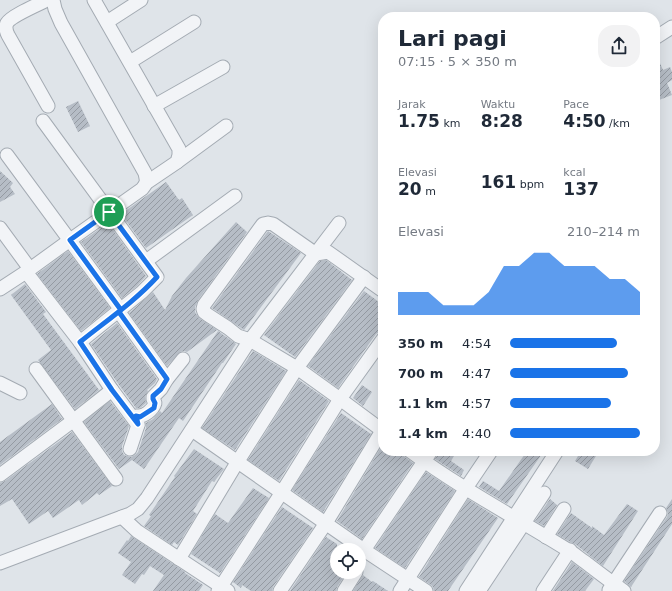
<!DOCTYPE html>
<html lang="id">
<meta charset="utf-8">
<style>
:root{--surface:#fff;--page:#f2f2f3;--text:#1f2937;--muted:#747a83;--accent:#1a73e8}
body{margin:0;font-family:"DejaVu Sans",sans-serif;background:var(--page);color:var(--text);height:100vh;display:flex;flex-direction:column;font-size:15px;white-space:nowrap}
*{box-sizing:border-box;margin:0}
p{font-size:13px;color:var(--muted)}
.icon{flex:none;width:22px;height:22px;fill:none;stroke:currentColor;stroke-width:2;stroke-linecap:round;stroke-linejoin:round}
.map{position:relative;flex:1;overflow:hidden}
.sheet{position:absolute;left:378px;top:12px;width:282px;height:444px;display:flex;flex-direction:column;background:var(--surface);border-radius:16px;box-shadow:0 4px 16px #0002}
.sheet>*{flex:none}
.fabs{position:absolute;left:330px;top:543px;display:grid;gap:8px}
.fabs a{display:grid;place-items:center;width:36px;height:36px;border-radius:50%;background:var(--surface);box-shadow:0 4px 16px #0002;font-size:20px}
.pin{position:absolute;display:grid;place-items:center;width:34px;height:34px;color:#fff;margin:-17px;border:2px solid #fff;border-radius:50%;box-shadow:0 1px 4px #0007}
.round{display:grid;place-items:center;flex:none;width:42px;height:42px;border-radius:16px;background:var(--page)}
.head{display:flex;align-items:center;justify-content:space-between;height:68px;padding:0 20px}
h1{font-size:22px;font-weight:800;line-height:30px}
.figures{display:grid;grid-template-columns:repeat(3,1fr);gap:6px;height:68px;padding:4px 20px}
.figures div{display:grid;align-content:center}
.figures b{font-size:17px;font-weight:800}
.figures small{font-size:11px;font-weight:400}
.figures p{font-size:11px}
.chart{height:112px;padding:8px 20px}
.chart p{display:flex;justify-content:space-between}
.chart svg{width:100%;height:72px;margin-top:4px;fill:var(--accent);opacity:.7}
ul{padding:0 20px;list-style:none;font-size:13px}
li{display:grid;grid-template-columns:64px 48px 1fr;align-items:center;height:30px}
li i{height:10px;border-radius:5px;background:var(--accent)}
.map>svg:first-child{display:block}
.building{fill:url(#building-hatch)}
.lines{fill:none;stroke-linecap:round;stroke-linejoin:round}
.street-casing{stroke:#a4abb3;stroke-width:15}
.street{stroke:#f2f4f7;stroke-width:13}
.route-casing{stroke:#fff;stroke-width:8}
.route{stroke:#1a73e8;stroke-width:5}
</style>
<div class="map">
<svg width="672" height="591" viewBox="0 0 672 591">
<defs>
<pattern id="building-hatch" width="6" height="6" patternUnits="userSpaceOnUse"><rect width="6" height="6" fill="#b6bdc6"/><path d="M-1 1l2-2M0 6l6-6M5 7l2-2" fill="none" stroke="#949aa2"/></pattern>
</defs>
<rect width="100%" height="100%" fill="#dfe4e9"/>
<!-- building -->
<g class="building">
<path d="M655,52L663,70L670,67L672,72V80L667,83L672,95L659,100L655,90Z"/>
<path d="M78,101L90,126L78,132L66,107Z"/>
<path d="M0,171L13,183L10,187L15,194L0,202Z"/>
<path d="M166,182L179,200L182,198L193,215L146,248L121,214Z"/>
<path d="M236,222L247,232L198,300L195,307V312L199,318L217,330L187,352L184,351L180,352L167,366L129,313L153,292L165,310L172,296L186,278Z"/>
<path d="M108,223L146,276L137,286L122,298L81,242Z"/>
<path d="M268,231L301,253L244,330L212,308Z"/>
<path d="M68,251L110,308L81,331L37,274Z"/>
<path d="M326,260L352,280L295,357L264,335L320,261Z"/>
<path d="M25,284L46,312L43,314L99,390L75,409L38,360L51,350L11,295Z"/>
<path d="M364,291L383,305V331L379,332L376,334L338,388L308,366Z"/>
<path d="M117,323L157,379L155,383L147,390L148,391L145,397L146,403L140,408H136L119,385L91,344Z"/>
<path d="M218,331L236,344L223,363H222L183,421L179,418L144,469L132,460L119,469L84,422L110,401L129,426L122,446V451L124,455L127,456L131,457L135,455L138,452L146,428V423L153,419L160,411L162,413Z"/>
<path d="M253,351L286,371L235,450L202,428Z"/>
<path d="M299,380L329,401L279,481L248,460Z"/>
<path d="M362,385L372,392L363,406L353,398Z"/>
<path d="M52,404L62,419L0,465V442Z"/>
<path d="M341,413L371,434L323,512L292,490Z"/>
<path d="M72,432L112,486L99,495L97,493L82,505L79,500L53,518L48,511L29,524L12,499L0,506V483L5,481Z"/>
<path d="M383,444V451H402L403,455L405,457L413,463L362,539L337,521Z"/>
<path d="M194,449L224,469L214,482L212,481L193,511L197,514L178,545L174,542L172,545L144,526L151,516L149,515L175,477L174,476Z"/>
<path d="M440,451H457L451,461L464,470L461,476L435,459Z"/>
<path d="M527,451H544L507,504L479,487L483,481L499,491Z"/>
<path d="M581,451H599L588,469L575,461Z"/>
<path d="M426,472L455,491L405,568L375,548Z"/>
<path d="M253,488L269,498L220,573L191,554L215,514L228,523Z"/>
<path d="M468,499L498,518L448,591H434L433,587L431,585L419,577Z"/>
<path d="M550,499L557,505L544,526L535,521Z"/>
<path d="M672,499V524L631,587L624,581L667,517L668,513L666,508Z"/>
<path d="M627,504L638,511L603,566L575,544L570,542L557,534L571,513L592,528V526L604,535Z"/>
<path d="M282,507L313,528L273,587L272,591H251L242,585L241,588L233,582Z"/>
<path d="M131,536L185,572V573L203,585L199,591H153L164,575L150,566L144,575L142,574L135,584L122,575L131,562L118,553L127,540L128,541Z"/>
<path d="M326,537L337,544V572H347L337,587L336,591H290Z"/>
<path d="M572,562L594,579L585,591H553Z"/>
<path d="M363,575L372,582L373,581L388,591H353Z"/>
</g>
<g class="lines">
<!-- street casing -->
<g class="street-casing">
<g id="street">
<path d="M47,0C39,4 11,16 7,23C5,27 6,31 8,35L48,106"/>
<path d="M53,0L55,9L61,23L145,173C147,182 147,183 142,189L70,240L26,272L80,342L112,390L138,425"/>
<path d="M94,0L179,149V155L177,162L146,183"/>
<path d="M107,22L141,0"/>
<path d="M655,38L672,27"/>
<path d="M130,62L194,22"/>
<path d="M154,106L223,67"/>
<path d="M43,121L157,277L142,292L80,342"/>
<path d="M7,155L121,310"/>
<path d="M177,162L226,126"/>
<path d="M0,228L30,269"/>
<path d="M146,261L235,196"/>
<path d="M0,289L26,272"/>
<path d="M383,291L328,252L316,254L273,224L268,223L263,224L204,305L203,309L204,312L208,315L228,328L238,336L250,340L297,368L340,399L383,431"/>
<path d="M119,312L167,379"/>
<path d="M36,369L116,479"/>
<path d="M0,383L20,393"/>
<path d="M192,430L364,550L426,591"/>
<path d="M130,449L138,425L137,416C144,417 153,410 155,403L153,399V397L161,389L167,379L183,359"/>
<path d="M410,451C460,488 515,517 568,550C574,553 579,558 585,562C598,572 611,582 624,591"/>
<path d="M0,475L74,420L112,390"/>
<path d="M122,517L137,531L228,591"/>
<path d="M546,537L564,509"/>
<path d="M364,550L431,451"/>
<path d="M179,559L238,461L297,368L364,277"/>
<path d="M0,563L111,521L130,514L138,509L147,498L250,340L339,223"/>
<path d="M609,590L660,513"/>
<path d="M218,591L282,492L340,399L383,339"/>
<path d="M280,591L326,523L383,429"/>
<path d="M344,591L356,572"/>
<path d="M400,591L466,488L491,451"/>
<path d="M466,591L557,451"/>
<path d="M479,591L544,493"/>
<path d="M543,591L570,550"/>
</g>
</g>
<!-- street -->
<use href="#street" class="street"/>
</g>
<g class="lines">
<!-- route casing -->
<g class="route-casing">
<path id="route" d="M109,212L157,277C134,302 106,321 80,342L112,390L138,424L136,416L140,417L154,408L155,403L153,399V396L161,389L167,379L119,312L121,310L70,240L109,212"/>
</g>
<!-- route -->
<use href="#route" class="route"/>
</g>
</svg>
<div class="fabs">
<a><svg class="icon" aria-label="locate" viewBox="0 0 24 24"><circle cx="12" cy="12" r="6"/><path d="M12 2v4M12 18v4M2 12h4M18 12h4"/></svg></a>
</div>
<div class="pin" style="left:109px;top:212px;background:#1e9e55"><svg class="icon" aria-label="arrive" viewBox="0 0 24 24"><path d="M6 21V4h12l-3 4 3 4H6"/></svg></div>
<section class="sheet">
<div class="head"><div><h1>Lari pagi</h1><p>07:15 · 5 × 350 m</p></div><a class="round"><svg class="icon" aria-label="share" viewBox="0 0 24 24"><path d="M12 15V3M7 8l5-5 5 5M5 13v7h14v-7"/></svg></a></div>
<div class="figures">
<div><p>Jarak</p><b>1.75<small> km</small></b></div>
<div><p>Waktu</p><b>8:28</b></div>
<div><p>Pace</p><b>4:50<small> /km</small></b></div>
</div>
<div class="figures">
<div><p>Elevasi</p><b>20<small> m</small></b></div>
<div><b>161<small> bpm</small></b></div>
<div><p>kcal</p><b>137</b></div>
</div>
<div class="chart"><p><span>Elevasi</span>210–214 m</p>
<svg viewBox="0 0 160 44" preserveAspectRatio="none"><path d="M0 44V30L10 30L20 30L30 38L40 38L50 38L60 30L70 14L80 14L90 6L100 6L110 14L120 14L130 14L140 22L150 22L160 30V44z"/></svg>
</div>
<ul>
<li><b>350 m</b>4:54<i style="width:82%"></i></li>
<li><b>700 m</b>4:47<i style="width:91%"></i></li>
<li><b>1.1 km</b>4:57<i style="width:78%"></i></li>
<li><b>1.4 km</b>4:40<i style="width:100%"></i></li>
</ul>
</section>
</div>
